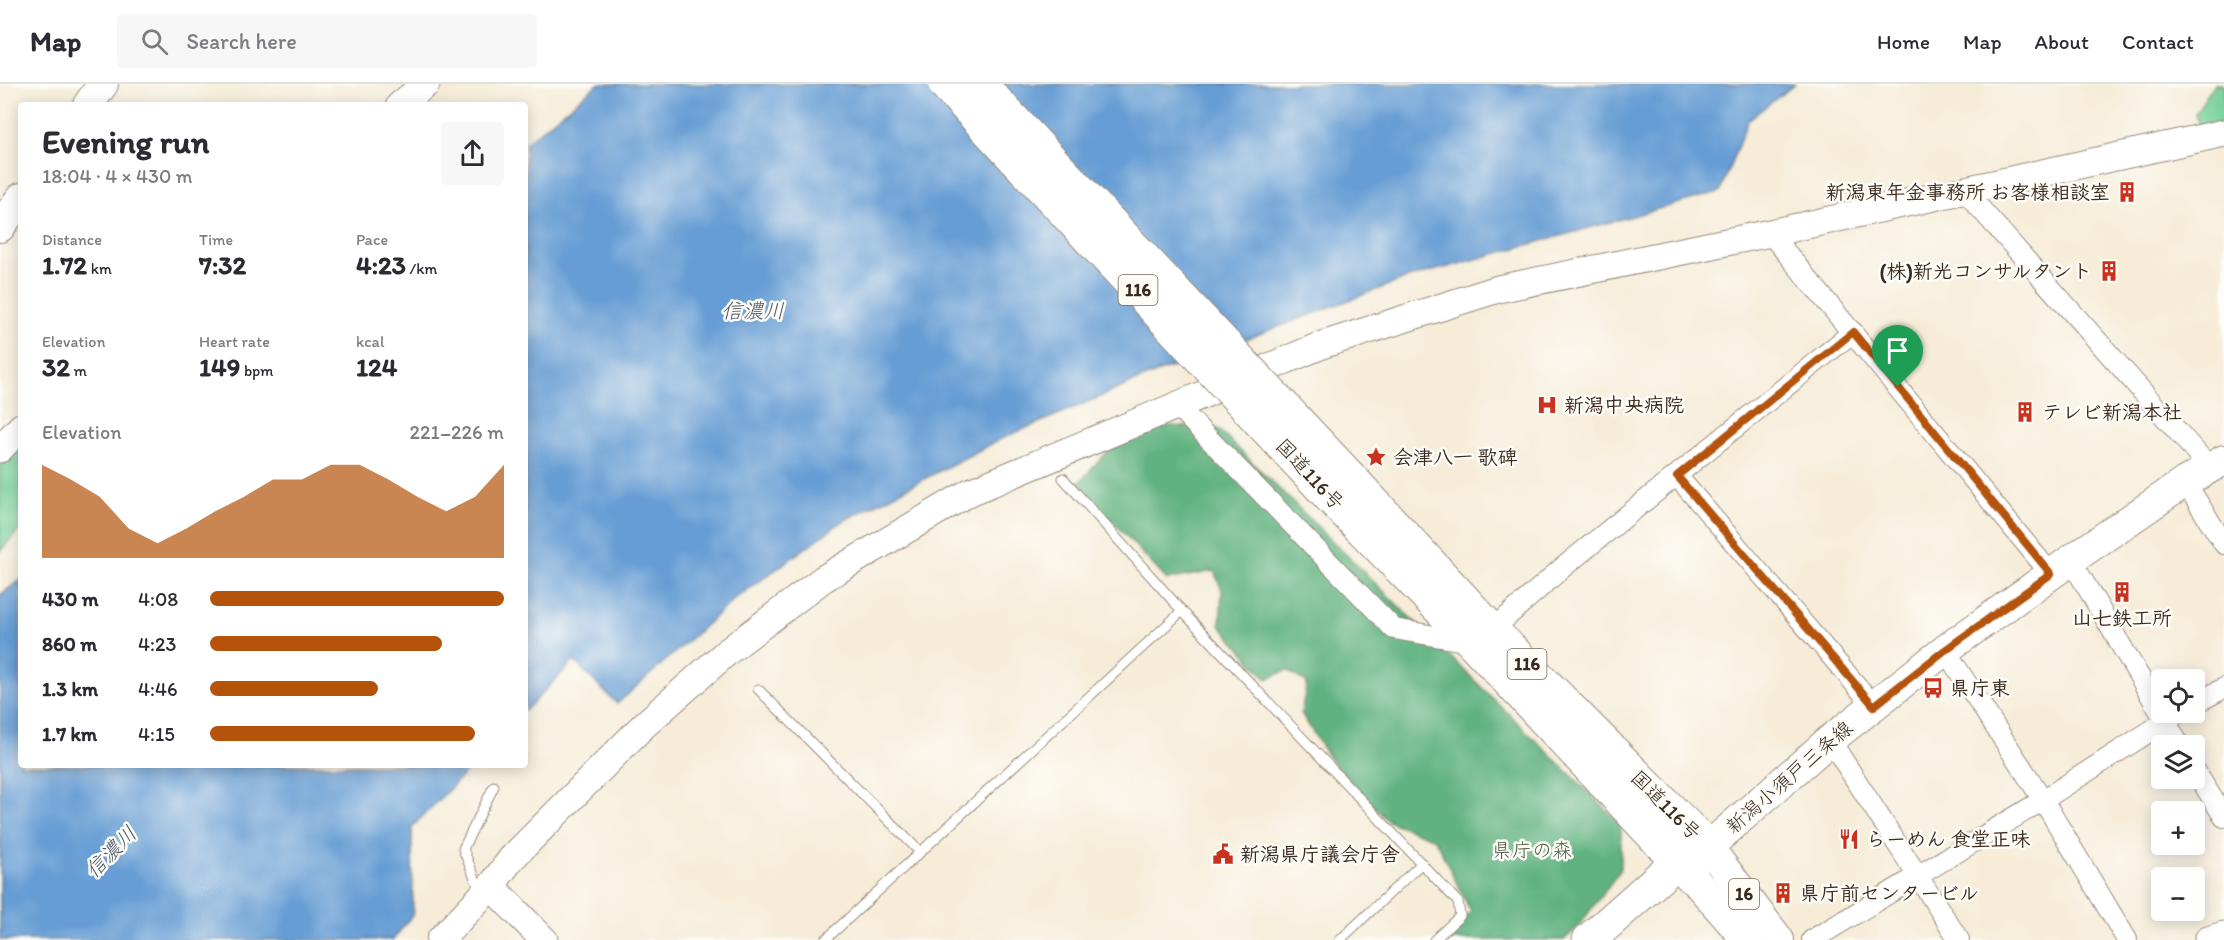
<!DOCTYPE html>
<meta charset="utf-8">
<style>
:root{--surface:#fff;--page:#f7f7f7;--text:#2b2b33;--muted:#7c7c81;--line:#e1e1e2;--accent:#b45309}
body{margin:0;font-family:Itim,"Klee One",sans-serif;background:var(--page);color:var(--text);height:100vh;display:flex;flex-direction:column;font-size:22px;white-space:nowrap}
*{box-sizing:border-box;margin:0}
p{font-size:20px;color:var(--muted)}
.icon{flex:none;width:33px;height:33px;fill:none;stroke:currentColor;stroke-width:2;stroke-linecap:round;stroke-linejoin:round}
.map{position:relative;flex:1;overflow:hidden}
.drawer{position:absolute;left:18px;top:18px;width:510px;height:666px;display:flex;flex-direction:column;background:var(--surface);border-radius:6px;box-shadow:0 3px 15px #0003}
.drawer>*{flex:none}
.tools{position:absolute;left:2151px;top:585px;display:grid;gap:12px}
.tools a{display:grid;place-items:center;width:54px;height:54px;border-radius:6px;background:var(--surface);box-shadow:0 3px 15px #0003;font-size:30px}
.pin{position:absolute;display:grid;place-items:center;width:51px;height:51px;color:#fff;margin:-62px -26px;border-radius:50% 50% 50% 0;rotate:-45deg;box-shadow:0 0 6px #0007}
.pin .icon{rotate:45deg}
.round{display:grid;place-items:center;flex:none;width:63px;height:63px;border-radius:6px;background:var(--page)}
.head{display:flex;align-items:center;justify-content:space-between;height:102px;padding:0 24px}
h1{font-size:33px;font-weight:800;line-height:45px}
.stats{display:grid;grid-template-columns:repeat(3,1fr);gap:9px;height:102px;padding:6px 24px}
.stats div{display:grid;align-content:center}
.stats b{font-size:26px;font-weight:800}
.stats small{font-size:16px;font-weight:400}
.stats p{font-size:16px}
.chart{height:168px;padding:12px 24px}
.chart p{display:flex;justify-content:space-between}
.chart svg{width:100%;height:108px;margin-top:6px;fill:var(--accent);opacity:.7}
ul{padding:0 24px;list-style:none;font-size:20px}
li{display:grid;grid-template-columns:96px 72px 1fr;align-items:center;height:45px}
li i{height:15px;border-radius:8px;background:var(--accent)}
header{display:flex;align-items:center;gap:36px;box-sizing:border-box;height:84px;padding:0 30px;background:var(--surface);border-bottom:2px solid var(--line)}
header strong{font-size:28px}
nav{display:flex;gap:33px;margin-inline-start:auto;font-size:21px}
.search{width:420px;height:54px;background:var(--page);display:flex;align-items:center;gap:15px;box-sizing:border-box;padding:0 21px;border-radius:6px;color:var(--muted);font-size:22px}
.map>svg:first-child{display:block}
.green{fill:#76d097;stroke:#587d5a;stroke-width:1.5}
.forest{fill:#60b280;stroke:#4e6e4f;stroke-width:1.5}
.water{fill:#669dd4;stroke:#506479;stroke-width:1.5}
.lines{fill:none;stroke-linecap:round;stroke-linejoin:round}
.lane-casing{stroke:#988b7b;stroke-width:11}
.street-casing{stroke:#988b7b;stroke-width:22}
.secondary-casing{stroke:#988b7b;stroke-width:29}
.primary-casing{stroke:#988b7b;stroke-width:32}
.highway-casing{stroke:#988b7b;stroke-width:35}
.lane{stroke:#fff;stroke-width:9}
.street{stroke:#fff;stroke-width:20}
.secondary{stroke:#fff;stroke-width:27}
.primary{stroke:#fff;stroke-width:30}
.highway{stroke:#fff;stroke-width:33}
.highway-bridge-casing{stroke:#988b7b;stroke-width:35;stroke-linecap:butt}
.highway-bridge{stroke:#fff;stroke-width:33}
.route-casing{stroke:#fff;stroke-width:12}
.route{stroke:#b45309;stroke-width:8}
.labels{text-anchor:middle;stroke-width:5;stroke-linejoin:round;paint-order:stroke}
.shield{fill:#fdfcf7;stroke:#75695f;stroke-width:1.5}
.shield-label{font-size:18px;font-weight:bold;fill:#3b2a1e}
.poi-label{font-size:20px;font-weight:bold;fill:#3b2a1e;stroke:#fdfcf7;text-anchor:start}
.street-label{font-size:20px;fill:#3b2a1e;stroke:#fdfcf7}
.park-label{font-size:20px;fill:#4d5c42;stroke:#fdfcf7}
.water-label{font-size:21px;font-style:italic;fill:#4c5867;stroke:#fdfcf7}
</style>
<header>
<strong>Map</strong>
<div class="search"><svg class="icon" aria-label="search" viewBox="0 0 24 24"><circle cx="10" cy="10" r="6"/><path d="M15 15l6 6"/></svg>Search here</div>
<nav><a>Home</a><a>Map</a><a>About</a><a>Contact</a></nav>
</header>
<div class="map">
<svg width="2224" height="856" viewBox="0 0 2224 856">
<rect width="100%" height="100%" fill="#fdfcf7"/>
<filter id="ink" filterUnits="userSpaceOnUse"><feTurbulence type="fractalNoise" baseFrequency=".0167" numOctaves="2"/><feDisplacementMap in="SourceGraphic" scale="12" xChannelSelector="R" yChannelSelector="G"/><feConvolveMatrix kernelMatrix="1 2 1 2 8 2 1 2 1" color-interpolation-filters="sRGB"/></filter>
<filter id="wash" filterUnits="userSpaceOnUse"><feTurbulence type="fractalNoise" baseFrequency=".008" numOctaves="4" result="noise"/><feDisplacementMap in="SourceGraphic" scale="24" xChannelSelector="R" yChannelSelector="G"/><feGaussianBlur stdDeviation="1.35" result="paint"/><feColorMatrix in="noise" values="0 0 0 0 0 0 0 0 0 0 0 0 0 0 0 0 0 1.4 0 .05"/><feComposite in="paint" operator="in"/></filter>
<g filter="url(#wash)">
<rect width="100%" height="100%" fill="#f6ecd8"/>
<!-- green -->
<g class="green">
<path d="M2214,0H2224V40L2200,45L2195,30Z"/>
<path d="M21,358V444L0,467V379Z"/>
</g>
<!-- forest -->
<path class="forest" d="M1158,341L1218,345L1621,740V785L1577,844L1564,856H1439L1471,828L1435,755L1388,737L1331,677L1301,629L1307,599L1287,586L1267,595L1220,541L1222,506L1214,487L1167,496L1078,400L1109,366Z"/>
<!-- water -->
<g class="water">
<path d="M598,0H1795L1748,36L1720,108L1408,194L1151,291L1001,355L843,437L735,515L617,620L574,577L525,627V59Z"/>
<path d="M21,496V681H473L412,743L413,830L393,856H0V511Z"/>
</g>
</g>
<g filter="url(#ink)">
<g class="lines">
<!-- lane casing -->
<g class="lane-casing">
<g id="lane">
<path d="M1063,394L1182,527L1458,818L1460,832L1434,856"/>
<path d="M758,605L920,768"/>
<path d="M481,809L463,765L494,702"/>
<path d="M825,856L1182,527"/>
<path d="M1340,856L1422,779"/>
</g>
</g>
<!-- street casing -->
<g class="street-casing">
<g id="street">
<path d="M1963,105L2210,384"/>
<path d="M1770,149L2051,490"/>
<path d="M1176,321L1394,545L1470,558"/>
<path d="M1677,392L1874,622"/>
<path d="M2185,398L2224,460"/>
<path d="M2071,476L2180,662"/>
<path d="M1492,546L1561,485L1853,248"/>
<path d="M1945,566L2043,716L2127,856"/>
<path d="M2194,620L2224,604"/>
<path d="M1830,656L1959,856"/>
<path d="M2194,685L2224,733"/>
<path d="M1812,856L2043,716L2180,628"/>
</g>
</g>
<!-- secondary casing -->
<g class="secondary-casing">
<g id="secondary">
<path d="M400,21L426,0"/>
<path d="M0,365L21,343"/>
<path d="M491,802L544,856"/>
<path d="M440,856L491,802L512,774L643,642L727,568L823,495L970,408L1322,261L1498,205L1770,149L2224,49"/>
<path d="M2208,856L2224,851"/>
</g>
</g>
<!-- primary casing -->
<g class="primary-casing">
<g id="primary">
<path d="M88,21L103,0"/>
<path d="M0,143L21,114"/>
<path d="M1692,793L1747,856"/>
<path d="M1779,856L1708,763L1830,656L1945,566L2071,476L2185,398L2224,376"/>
</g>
</g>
<!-- highway casing -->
<g class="highway-casing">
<g id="highway">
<path d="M1350,393L1492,546L1708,763"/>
<path d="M1330,413L1472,558L1692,793"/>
<path d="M1589,856L1678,777L1697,768"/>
</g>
</g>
<!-- lane -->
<use href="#lane" class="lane"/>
<!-- street -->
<use href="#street" class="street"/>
<!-- secondary -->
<use href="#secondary" class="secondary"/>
<!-- primary -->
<use href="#primary" class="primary"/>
<!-- highway -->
<use href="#highway" class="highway"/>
<!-- highway-bridge casing -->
<g class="highway-bridge-casing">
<g id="highway-bridge">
<path d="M945,0L1330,413"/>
<path d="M980,0L1350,393"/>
</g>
</g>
<!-- highway-bridge -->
<use href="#highway-bridge" class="highway-bridge"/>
</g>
</g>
<g class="lines" filter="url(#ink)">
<!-- route casing -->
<g class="route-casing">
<path id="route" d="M1853,248L2051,490L1945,566L1874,622L1677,392Z"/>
</g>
<!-- route -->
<use href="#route" class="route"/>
</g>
<!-- icons -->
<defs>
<g id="building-bare" transform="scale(1.62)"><path d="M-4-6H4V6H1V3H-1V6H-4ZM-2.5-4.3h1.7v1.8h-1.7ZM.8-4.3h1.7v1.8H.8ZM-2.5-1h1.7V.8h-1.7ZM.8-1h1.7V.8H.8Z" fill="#c8321e" stroke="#fdfcf7" stroke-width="2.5" paint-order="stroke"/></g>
<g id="hospital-bare" transform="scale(1.62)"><path d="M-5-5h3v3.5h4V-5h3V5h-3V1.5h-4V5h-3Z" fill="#c8321e" stroke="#fdfcf7" stroke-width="2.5" paint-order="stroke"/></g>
<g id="sight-bare" transform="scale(1.62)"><path d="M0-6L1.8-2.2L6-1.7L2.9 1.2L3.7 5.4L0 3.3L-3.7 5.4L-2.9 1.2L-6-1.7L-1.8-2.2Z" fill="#c8321e" stroke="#fdfcf7" stroke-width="2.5" paint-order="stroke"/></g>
<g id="bus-bare" transform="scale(1.62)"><path d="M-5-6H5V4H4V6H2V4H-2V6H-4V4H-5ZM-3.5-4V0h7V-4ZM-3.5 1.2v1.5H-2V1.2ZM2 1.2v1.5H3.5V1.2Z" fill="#c8321e" stroke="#fdfcf7" stroke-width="2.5" paint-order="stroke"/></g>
<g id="restaurant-bare" transform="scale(1.62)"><path d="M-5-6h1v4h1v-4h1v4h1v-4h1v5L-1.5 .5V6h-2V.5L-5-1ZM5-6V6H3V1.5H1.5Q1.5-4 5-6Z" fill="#c8321e" stroke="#fdfcf7" stroke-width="2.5" paint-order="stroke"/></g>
<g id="civic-bare" transform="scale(1.62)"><path d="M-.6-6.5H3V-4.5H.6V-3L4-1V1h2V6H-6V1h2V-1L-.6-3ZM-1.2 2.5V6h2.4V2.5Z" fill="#c8321e" stroke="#fdfcf7" stroke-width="2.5" paint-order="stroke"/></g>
</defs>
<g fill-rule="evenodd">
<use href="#building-bare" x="2127" y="108"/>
<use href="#building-bare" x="2109" y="187"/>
<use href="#hospital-bare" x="1547" y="321"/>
<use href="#building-bare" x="2025" y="328"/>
<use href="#sight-bare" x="1376" y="373"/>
<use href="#building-bare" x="2122" y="508"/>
<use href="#bus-bare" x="1933" y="604"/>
<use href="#restaurant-bare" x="1849" y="755"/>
<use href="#civic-bare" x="1223" y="770"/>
<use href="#building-bare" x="1783" y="809"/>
</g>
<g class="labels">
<!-- shield labels -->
<g class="shield">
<rect x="1118.5" y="191" width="39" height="30" rx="4.5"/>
<rect x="1507.5" y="565" width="39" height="30" rx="4.5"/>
<rect x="1729" y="795" width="30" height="30" rx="4.5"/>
</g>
<g class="shield-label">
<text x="1138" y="212">116</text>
<text x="1527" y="586">116</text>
<text x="1744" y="816">16</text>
</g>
<!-- poi labels -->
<g class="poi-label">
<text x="2110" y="115" text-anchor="end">新潟東年金事務所 お客様相談室</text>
<text x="2092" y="194" text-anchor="end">(株)新光コンサルタント</text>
<text x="1564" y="328">新潟中央病院</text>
<text x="2042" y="335">テレビ新潟本社</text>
<text x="1393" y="380">会津八一 歌碑</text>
<text x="2122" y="541" text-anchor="middle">山七鉄工所</text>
<text x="1950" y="611">県庁東</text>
<text x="1866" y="762">らーめん 食堂正味</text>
<text x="1240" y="777">新潟県庁議会庁舎</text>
<text x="1800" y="816">県庁前センタービル</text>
</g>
<!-- street labels -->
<g class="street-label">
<text transform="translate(1310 390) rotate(47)" y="7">国道116号</text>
<text transform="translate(1789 693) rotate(-41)" y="7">新潟小須戸三条線</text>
<text transform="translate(1666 721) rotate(45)" y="7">国道116号</text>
</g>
<!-- park labels -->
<g class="park-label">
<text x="1532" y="773">県庁の森</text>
</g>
<!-- water labels -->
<g class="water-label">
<text x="753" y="234">信濃川</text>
<text transform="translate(111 768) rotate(-45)" y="7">信濃川</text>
</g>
</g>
</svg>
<div class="tools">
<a><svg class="icon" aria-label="locate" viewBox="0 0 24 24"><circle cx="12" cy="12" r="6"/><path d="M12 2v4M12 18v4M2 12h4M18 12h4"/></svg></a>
<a><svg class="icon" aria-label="layers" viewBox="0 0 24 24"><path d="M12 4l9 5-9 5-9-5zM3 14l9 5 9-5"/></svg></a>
<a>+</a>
<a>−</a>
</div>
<div class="pin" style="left:1898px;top:303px;background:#1e9e55"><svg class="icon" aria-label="arrive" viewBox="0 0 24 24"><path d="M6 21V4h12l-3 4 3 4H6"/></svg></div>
<section class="drawer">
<div class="head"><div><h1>Evening run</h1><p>18:04 · 4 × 430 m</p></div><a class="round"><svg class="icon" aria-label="share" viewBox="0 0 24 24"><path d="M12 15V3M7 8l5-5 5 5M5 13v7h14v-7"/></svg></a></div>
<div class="stats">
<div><p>Distance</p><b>1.72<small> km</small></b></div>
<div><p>Time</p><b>7:32</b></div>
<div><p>Pace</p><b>4:23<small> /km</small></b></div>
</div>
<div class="stats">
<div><p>Elevation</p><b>32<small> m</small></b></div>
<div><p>Heart rate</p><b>149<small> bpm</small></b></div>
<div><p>kcal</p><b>124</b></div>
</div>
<div class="chart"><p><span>Elevation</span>221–226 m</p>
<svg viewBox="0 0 160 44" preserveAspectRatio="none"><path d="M0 44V6L10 12L20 19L30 32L40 38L50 32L60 25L70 19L80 12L90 12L100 6L110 6L120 12L130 19L140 25L150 19L160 6V44z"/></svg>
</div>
<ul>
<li><b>430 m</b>4:08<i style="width:100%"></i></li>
<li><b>860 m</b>4:23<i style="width:79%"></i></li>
<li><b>1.3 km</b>4:46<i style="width:57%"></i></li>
<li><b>1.7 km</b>4:15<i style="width:90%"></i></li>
</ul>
</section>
</div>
